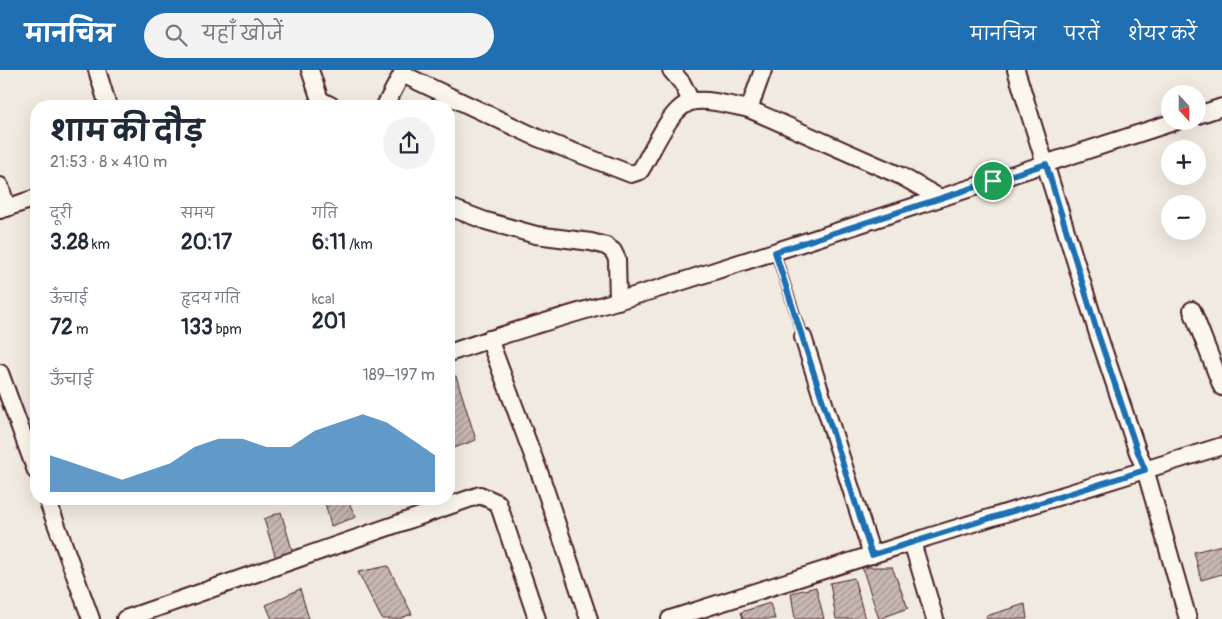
<!DOCTYPE html>
<html lang="hi">
<meta charset="utf-8">
<style>
:root{--surface:#fff;--page:#f2f2f3;--text:#1f2937;--muted:#747a83;--accent:#1f6fb2}
body{margin:0;font-family:Pangolin,"Playpen Sans Deva",sans-serif;background:var(--page);color:var(--text);height:100vh;display:flex;flex-direction:column;font-size:19px;white-space:nowrap}
*{box-sizing:border-box;margin:0}
p{font-size:16px;color:var(--muted)}
.icon{flex:none;width:28px;height:28px;fill:none;stroke:currentColor;stroke-width:2;stroke-linecap:round;stroke-linejoin:round}
.map{position:relative;flex:1;overflow:hidden}
.panel{position:absolute;left:30px;top:30px;width:425px;height:405px;display:flex;flex-direction:column;background:var(--surface);border-radius:20px;box-shadow:0 5px 20px #0002}
.panel>*{flex:none}
.needle{width:32px;rotate:159deg}
.tools{position:absolute;left:1161px;top:15px;display:grid;gap:10px}
.tools a{display:grid;place-items:center;width:45px;height:45px;border-radius:50%;background:var(--surface);box-shadow:0 5px 20px #0002;font-size:25px}
.pin{position:absolute;display:grid;place-items:center;width:42px;height:42px;color:#fff;margin:-21px;border:2px solid #fff;border-radius:50%;box-shadow:0 1px 5px #0007}
.round{display:grid;place-items:center;flex:none;width:52px;height:52px;border-radius:26px;background:var(--page)}
.head{display:flex;align-items:center;justify-content:space-between;height:85px;padding:0 20px}
h1{font-size:28px;font-weight:700;line-height:38px}
.metrics{display:grid;grid-template-columns:repeat(3,1fr);gap:8px;height:85px;padding:5px 20px}
.metrics div{display:grid;align-content:center}
.metrics b{font-size:21px;font-weight:700}
.metrics small{font-size:14px;font-weight:400}
.metrics p{font-size:14px}
.chart{height:140px;padding:10px 20px}
.chart p{display:flex;justify-content:space-between}
.chart svg{width:100%;height:90px;margin-top:5px;fill:var(--accent);opacity:.7}
header{display:flex;align-items:center;gap:30px;box-sizing:border-box;height:70px;padding:0 25px;background:var(--accent);color:#fff}
header strong{font-size:24px}
nav{display:flex;gap:28px;margin-inline-start:auto;font-size:18px}
.search{width:350px;height:45px;background:var(--page);display:flex;align-items:center;gap:12px;box-sizing:border-box;padding:0 18px;border-radius:28px;color:var(--muted);font-size:19px}
.map>svg:first-child{display:block}
.building{fill:url(#building-hatch);stroke:#4a1f2b}
.lines{fill:none;stroke-linecap:round;stroke-linejoin:round}
.service-casing{stroke:#4a1f2b;stroke-width:11}
.minor-casing{stroke:#4a1f2b;stroke-width:20}
.service{stroke:#fbf7ec;stroke-width:8}
.minor{stroke:#fbf7ec;stroke-width:16}
.route-casing{stroke:#fff;stroke-width:10}
.route{stroke:#1f6fb2;stroke-width:6}
</style>
<header>
<strong>मानचित्र</strong>
<div class="search"><svg class="icon" aria-label="search" viewBox="0 0 24 24"><circle cx="10" cy="10" r="6"/><path d="M15 15l6 6"/></svg>यहाँ खोजें</div>
<nav><a>मानचित्र</a><a>परतें</a><a>शेयर करें</a></nav>
</header>
<div class="map">
<svg width="1222" height="549" viewBox="0 0 1222 549">
<defs>
<pattern id="building-hatch" width="6" height="6" patternUnits="userSpaceOnUse" patternTransform="scale(1.25)"><rect width="6" height="6" fill="#c8b8b3"/><path d="M-1 1l2-2M0 6l6-6M5 7l2-2" fill="none" stroke="#a49592"/></pattern>
</defs>
<rect width="100%" height="100%" fill="#f0eae0"/>
<filter id="ink" filterUnits="userSpaceOnUse"><feTurbulence type="fractalNoise" baseFrequency=".02" numOctaves="2"/><feDisplacementMap in="SourceGraphic" scale="10" xChannelSelector="R" yChannelSelector="G"/><feConvolveMatrix kernelMatrix="1 2 1 2 8 2 1 2 1" color-interpolation-filters="sRGB"/></filter>
<g filter="url(#ink)">
<!-- building -->
<g class="building">
<path d="M456,306L476,370L451,379L449,373V307Z"/>
<path d="M324,429H347L356,447L331,456Z"/>
<path d="M281,442L293,483L276,489L264,449Z"/>
<path d="M1222,475V504L1201,510L1194,482Z"/>
<path d="M388,496L412,544L398,549H382L358,502Z"/>
<path d="M862,497H892L908,538L879,549Z"/>
<path d="M854,508L865,549H836L830,513Z"/>
<path d="M816,517L824,549H795L791,523Z"/>
<path d="M300,519L309,549H272L266,535Z"/>
<path d="M770,533L775,549H743L741,542Z"/>
<path d="M1025,534L1027,549H987L986,546Z"/>
</g>
<g class="lines">
<!-- service casing -->
<g class="service-casing">
<path id="service" d="M775,182L803,267"/>
</g>
<!-- minor casing -->
<g class="minor-casing">
<g id="minor">
<path d="M97,0L108,36"/>
<path d="M310,0L320,30L332,36"/>
<path d="M671,0L682,13L691,31"/>
<path d="M1016,0L1098,264L1137,380L1145,399L1188,549"/>
<path d="M402,4L538,68L631,104L640,101C653,82 671,32 696,31C711,29 733,36 749,39L763,0"/>
<path d="M385,36L404,0"/>
<path d="M749,39L901,106L940,128"/>
<path d="M1198,45L1222,37"/>
<path d="M0,116L7,138"/>
<path d="M449,137L486,151L536,165L591,172L606,176L613,181L617,189L618,231"/>
<path d="M0,140L36,128"/>
<path d="M1192,240L1222,317"/>
<path d="M803,267L872,485"/>
<path d="M489,269L541,407L589,549"/>
<path d="M449,283C525,256 603,236 680,212C846,159 1012,105 1177,51"/>
<path d="M0,303L36,401"/>
<path d="M47,429L91,549"/>
<path d="M125,549L480,425L498,433L537,549"/>
<path d="M670,549L912,472"/>
<path d="M935,549L912,472L1222,376"/>
</g>
</g>
<!-- service -->
<use href="#service" class="service"/>
<!-- minor -->
<use href="#minor" class="minor"/>
</g>
</g>
<g class="lines" filter="url(#ink)">
<!-- route casing -->
<g class="route-casing">
<path id="route" d="M1046,94L1098,264L1137,380L1145,400L872,485L775,182Z"/>
</g>
<!-- route -->
<use href="#route" class="route"/>
</g>
</svg>
<div class="tools">
<a><svg class="needle" viewBox="-14 -14 28 28"><path d="M0-13l5 13h-10z" fill="#e53935"/><path d="M0 13l5-13h-10z" fill="#747a83"/></svg></a>
<a>+</a>
<a>−</a>
</div>
<div class="pin" style="left:993px;top:111px;background:#1e9e55"><svg class="icon" aria-label="arrive" viewBox="0 0 24 24"><path d="M6 21V4h12l-3 4 3 4H6"/></svg></div>
<section class="panel">
<div class="head"><div><h1>शाम की दौड़</h1><p>21:53 · 8 × 410 m</p></div><a class="round"><svg class="icon" aria-label="share" viewBox="0 0 24 24"><path d="M12 15V3M7 8l5-5 5 5M5 13v7h14v-7"/></svg></a></div>
<div class="metrics">
<div><p>दूरी</p><b>3.28<small> km</small></b></div>
<div><p>समय</p><b>20:17</b></div>
<div><p>गति</p><b>6:11<small> /km</small></b></div>
</div>
<div class="metrics">
<div><p>ऊँचाई</p><b>72<small> m</small></b></div>
<div><p>हृदय गति</p><b>133<small> bpm</small></b></div>
<div><p>kcal</p><b>201</b></div>
</div>
<div class="chart"><p><span>ऊँचाई</span>189–197 m</p>
<svg viewBox="0 0 160 44" preserveAspectRatio="none"><path d="M0 44V26L10 30L20 34L30 38L40 34L50 30L60 22L70 18L80 18L90 22L100 22L110 14L120 10L130 6L140 10L150 18L160 26V44z"/></svg>
</div>
</section>
</div>
